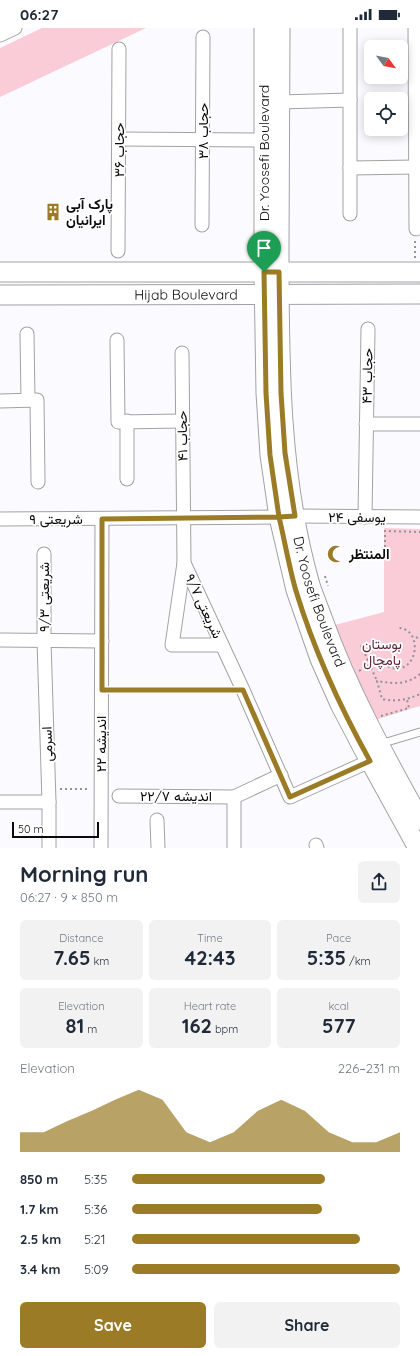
<!DOCTYPE html>
<meta charset="utf-8">
<style>
:root{--surface:#fff;--page:#f2f2f3;--text:#1f2937;--muted:#747a83;--accent:#9b7b25}
body{margin:0;font-family:Quicksand,Vazirmatn,sans-serif;background:var(--page);color:var(--text);height:100vh;display:flex;flex-direction:column;font-size:15px;white-space:nowrap}
*{box-sizing:border-box;margin:0}
p{font-size:13px;color:var(--muted)}
.icon{flex:none;width:22px;height:22px;fill:none;stroke:currentColor;stroke-width:2;stroke-linecap:round;stroke-linejoin:round}
.map{position:relative;height:820px;overflow:hidden}
.drawer{display:flex;flex-direction:column;background:var(--surface);flex:1}
.drawer>*{flex:none}
.needle{width:26px;rotate:122deg}
.controls{position:absolute;left:364px;top:12px;display:grid;gap:8px}
.controls a{display:grid;place-items:center;width:44px;height:44px;border-radius:6px;background:var(--surface);box-shadow:0 2px 10px #0003;font-size:20px}
.scale{position:absolute;left:12px;bottom:10px;width:87px;box-sizing:border-box;padding-left:4px;border:2px solid #0c0b0c;border-top:0;font-size:11px;line-height:14px;white-space:nowrap;color:#0c0b0c;-webkit-text-stroke:3px #fff;paint-order:stroke}
.pin{position:absolute;display:grid;place-items:center;width:34px;height:34px;color:#fff;margin:-41px -17px;border-radius:50% 50% 50% 0;rotate:-45deg;box-shadow:0 0 4px #0007}
.pin .icon{rotate:45deg}
.round{display:grid;place-items:center;flex:none;width:42px;height:42px;border-radius:6px;background:var(--page)}
.summary{display:flex;align-items:center;justify-content:space-between;height:68px;padding:0 20px}
h1{font-size:22px;font-weight:800;line-height:30px}
.metrics{display:grid;grid-template-columns:repeat(3,1fr);gap:6px;height:68px;padding:4px 20px}
.metrics div{display:grid;align-content:center;border-radius:6px;background:var(--page);text-align:center}
.metrics b{font-size:20px;font-weight:800}
.metrics small{font-size:11px;font-weight:400}
.metrics p{font-size:11px}
.chart{height:112px;padding:8px 20px}
.chart p{display:flex;justify-content:space-between}
.chart svg{width:100%;height:72px;margin-top:4px;fill:var(--accent);opacity:.7}
.button{display:flex;gap:8px;margin-top:auto;padding:8px 20px}
.button a{flex:1;height:46px;border-radius:6px;background:var(--accent);color:#fff;font-size:16px;font-weight:800;line-height:46px;text-align:center}
.button a+a{background:var(--page);color:var(--text)}
ul{padding:0 20px;list-style:none;font-size:13px}
li{display:grid;grid-template-columns:64px 48px 1fr;align-items:center;height:30px}
li i{height:10px;border-radius:5px;background:var(--accent)}
.status{display:flex;justify-content:space-between;align-items:center;height:28px;padding:0 20px;background:var(--surface);direction:ltr}
.status svg{height:11px;fill:currentColor}
.map>svg:first-child{display:block}
.green{fill:#faccd8}
.lines{fill:none;stroke-linecap:round;stroke-linejoin:round}
.lane-casing{stroke:#a2a1a5;stroke-width:9}
.street-casing{stroke:#a2a1a5;stroke-width:15}
.secondary-casing{stroke:#a2a1a5;stroke-width:21}
.path{stroke:#939294;stroke-width:2;stroke-dasharray:2 3;stroke-linecap:butt}
.lane{stroke:#fff;stroke-width:7}
.street{stroke:#fff;stroke-width:13}
.secondary{stroke:#fff;stroke-width:19}
.route-casing{stroke:#fff;stroke-width:8}
.route{stroke:#9b7b25;stroke-width:5}
.labels{text-anchor:middle;stroke-width:3.5;stroke-linejoin:round;paint-order:stroke}
.street-label{font-size:14px;fill:#0c0b0c;stroke:#fff}
.poi-label{font-size:14px;font-weight:bold;fill:#0c0b0c;stroke:#fff;text-anchor:start}
.park-label{font-size:14px;fill:#5e2538;stroke:#fff}
</style>
<div class="status"><b>06:27</b><svg viewBox="0 0 49 12"><path d="M0 12V9h3v3zM5 12V6h3v6zM10 12V3h3v9zM15 12V0h3v12zM26 1h20v11H26zM47 4h2v5h-2z"/></svg></div>
<div class="map">
<svg width="420" height="820" viewBox="0 0 420 820">
<rect width="100%" height="100%" fill="#fbfafe"/>
<!-- green -->
<g class="green">
<path d="M42,0H146L0,69V20Z"/>
<path d="M384,500L420,501V678L375,692L331,598L384,584Z"/>
</g>
<g class="lines">
<!-- lane casing -->
<g class="lane-casing">
<path id="lane" d="M380,716L420,704"/>
</g>
<!-- street casing -->
<g class="street-casing">
<g id="street">
<path d="M350,0V186"/>
<path d="M415,0L416,201"/>
<path d="M0,7L15,0"/>
<path d="M280,74L350,72"/>
<path d="M119,111L264,112"/>
<path d="M350,140L416,139"/>
<path d="M202,197L203,9"/>
<path d="M118,223L119,21"/>
<path d="M27,306L28,372"/>
<path d="M117,312L118,394L182,393"/>
<path d="M182,325L184,535L243,662L290,769L370,733"/>
<path d="M0,373L37,372L38,454"/>
<path d="M127,393V451"/>
<path d="M366,396H420"/>
<path d="M295,488L420,489"/>
<path d="M365,489L368,301"/>
<path d="M0,491L279,489"/>
<path d="M44,526V613L49,774V820"/>
<path d="M184,535L172,617H222"/>
<path d="M0,612L102,613"/>
<path d="M119,768L234,769L281,747"/>
<path d="M0,774H49"/>
<path d="M157,792L158,820"/>
<path d="M316,817L317,820"/>
<path d="M101,820L102,491"/>
<path d="M234,820V769"/>
</g>
</g>
<!-- secondary casing -->
<g class="secondary-casing">
<g id="secondary">
<path d="M264,0V244L266,365L270,427L279,489L296,562L320,631L340,676L363,720L418,820"/>
<path id="s1" d="M280,0C280,74 279,148 279,222C279,335 279,449 310,557C314,569 319,581 323,592C348,662 384,727 420,792"/>
<path d="M0,244H420"/>
<path id="s2" d="M0,267L420,266"/>
</g>
</g>
<!-- path -->
<g class="path">
<path d="M415,230V212"/>
<path d="M385,519V503L420,504"/>
<path d="M325,548L328,558"/>
<path d="M416,610L420,608"/>
<path d="M361,617L377,653"/>
<path d="M359,643L379,631C386,638 392,642 401,640C420,635 420,599 397,600"/>
<path d="M420,646C407,657 393,656 377,653L382,671C397,674 407,672 420,666"/>
<path d="M112,662H230"/>
<path d="M381,688L409,680L407,672"/>
<path d="M60,761H89"/>
</g>
<!-- lane -->
<use href="#lane" class="lane"/>
<!-- street -->
<use href="#street" class="street"/>
<!-- secondary -->
<use href="#secondary" class="secondary"/>
</g>
<g class="lines">
<!-- route casing -->
<g class="route-casing">
<path id="route" d="M264,244L266,365L270,427L279,489L102,491V662H243L290,769L370,733C340,679 314,622 296,563C289,539 285,514 279,489L295,488L285,425L281,365L279,244H264"/>
</g>
<!-- route -->
<use href="#route" class="route"/>
</g>
<!-- icons -->
<defs>
<g id="building-bare" transform="scale(1.38)"><path d="M-4-6H4V6H1V3H-1V6H-4ZM-2.5-4.3h1.7v1.8h-1.7ZM.8-4.3h1.7v1.8H.8ZM-2.5-1h1.7V.8h-1.7ZM.8-1h1.7V.8H.8Z" fill="#9b7b25" stroke="#fff" stroke-width="2.5" paint-order="stroke"/></g>
<g id="mosque-bare" transform="scale(1.38)"><path d="M3.5-4.9A6 6 0 1 0 3.5 4.9A5 5 0 1 1 3.5-4.9Z" fill="#9b7b25" stroke="#fff" stroke-width="2.5" paint-order="stroke"/></g>
</defs>
<g fill-rule="evenodd">
<use href="#building-bare" x="53" y="184"/>
<use href="#mosque-bare" x="336" y="526"/>
</g>
<g class="labels">
<!-- street labels -->
<g class="street-label">
<text transform="translate(203 103) rotate(-90)" y="5">حجاب ۳۸</text>
<text transform="translate(119 122) rotate(-90)" y="5">حجاب ۳۶</text>
<text transform="translate(264 125) rotate(-90)" y="5">Dr. Yoosefi Boulevard</text>
<text dy="5" stroke="none"><textPath href="#s2" startOffset="186">Hijab Boulevard</textPath></text>
<text transform="translate(367 348) rotate(-89)" y="5">حجاب ۴۳</text>
<text transform="translate(182 408) rotate(-91)" y="5">حجاب ۴۱</text>
<text x="357" y="494">یوسفی ۲۴</text>
<text x="56" y="496">شریعتی ۹</text>
<text transform="translate(44 569) rotate(-90)" y="5">شریعتی ۹/۳</text>
<text dy="5" stroke="none"><textPath href="#s1" startOffset="578">Dr. Yoosefi Boulevard</textPath></text>
<text transform="translate(204 578) rotate(65)" y="5">شریعتی ۹/۷</text>
<text transform="translate(47 716) rotate(-92)" y="5">اسرمی</text>
<text transform="translate(101 716) rotate(-90)" y="5">اندیشه ۲۲</text>
<text x="176" y="773">اندیشه ۲۲/۷</text>
</g>
<!-- poi labels -->
<g class="poi-label">
<text x="66" y="181">پارک آبی<tspan x="66" dy="16">ایرانیان</tspan></text>
<text x="349" y="531">المنتظر</text>
</g>
<!-- park labels -->
<g class="park-label">
<text x="382" y="621">بوستان<tspan x="382" dy="16">پامچال</tspan></text>
</g>
</g>
</svg>
<div class="controls">
<a><svg class="needle" viewBox="-14 -14 28 28"><path d="M0-13l5 13h-10z" fill="#e53935"/><path d="M0 13l5-13h-10z" fill="#747a83"/></svg></a>
<a><svg class="icon" aria-label="locate" viewBox="0 0 24 24"><circle cx="12" cy="12" r="6"/><path d="M12 2v4M12 18v4M2 12h4M18 12h4"/></svg></a>
</div>
<div class="scale">50 m</div>
<div class="pin" style="left:264px;top:244px;background:#1e9e55"><svg class="icon" aria-label="arrive" viewBox="0 0 24 24"><path d="M6 21V4h12l-3 4 3 4H6"/></svg></div>
</div>
<section class="drawer">
<div class="summary"><div><h1>Morning run</h1><p>06:27 · 9 × 850 m</p></div><a class="round"><svg class="icon" aria-label="share" viewBox="0 0 24 24"><path d="M12 15V3M7 8l5-5 5 5M5 13v7h14v-7"/></svg></a></div>
<div class="metrics">
<div><p>Distance</p><b>7.65<small> km</small></b></div>
<div><p>Time</p><b>42:43</b></div>
<div><p>Pace</p><b>5:35<small> /km</small></b></div>
</div>
<div class="metrics">
<div><p>Elevation</p><b>81<small> m</small></b></div>
<div><p>Heart rate</p><b>162<small> bpm</small></b></div>
<div><p>kcal</p><b>577</b></div>
</div>
<div class="chart"><p><span>Elevation</span>226–231 m</p>
<svg viewBox="0 0 160 44" preserveAspectRatio="none"><path d="M0 44V32L10 32L20 25L30 19L40 12L50 6L60 12L70 32L80 38L90 32L100 19L110 12L120 19L130 32L140 38L150 38L160 32V44z"/></svg>
</div>
<ul>
<li><b>850 m</b>5:35<i style="width:72%"></i></li>
<li><b>1.7 km</b>5:36<i style="width:71%"></i></li>
<li><b>2.5 km</b>5:21<i style="width:85%"></i></li>
<li><b>3.4 km</b>5:09<i style="width:100%"></i></li>
</ul>
<div class="button"><a>Save</a><a>Share</a></div>
</section>
